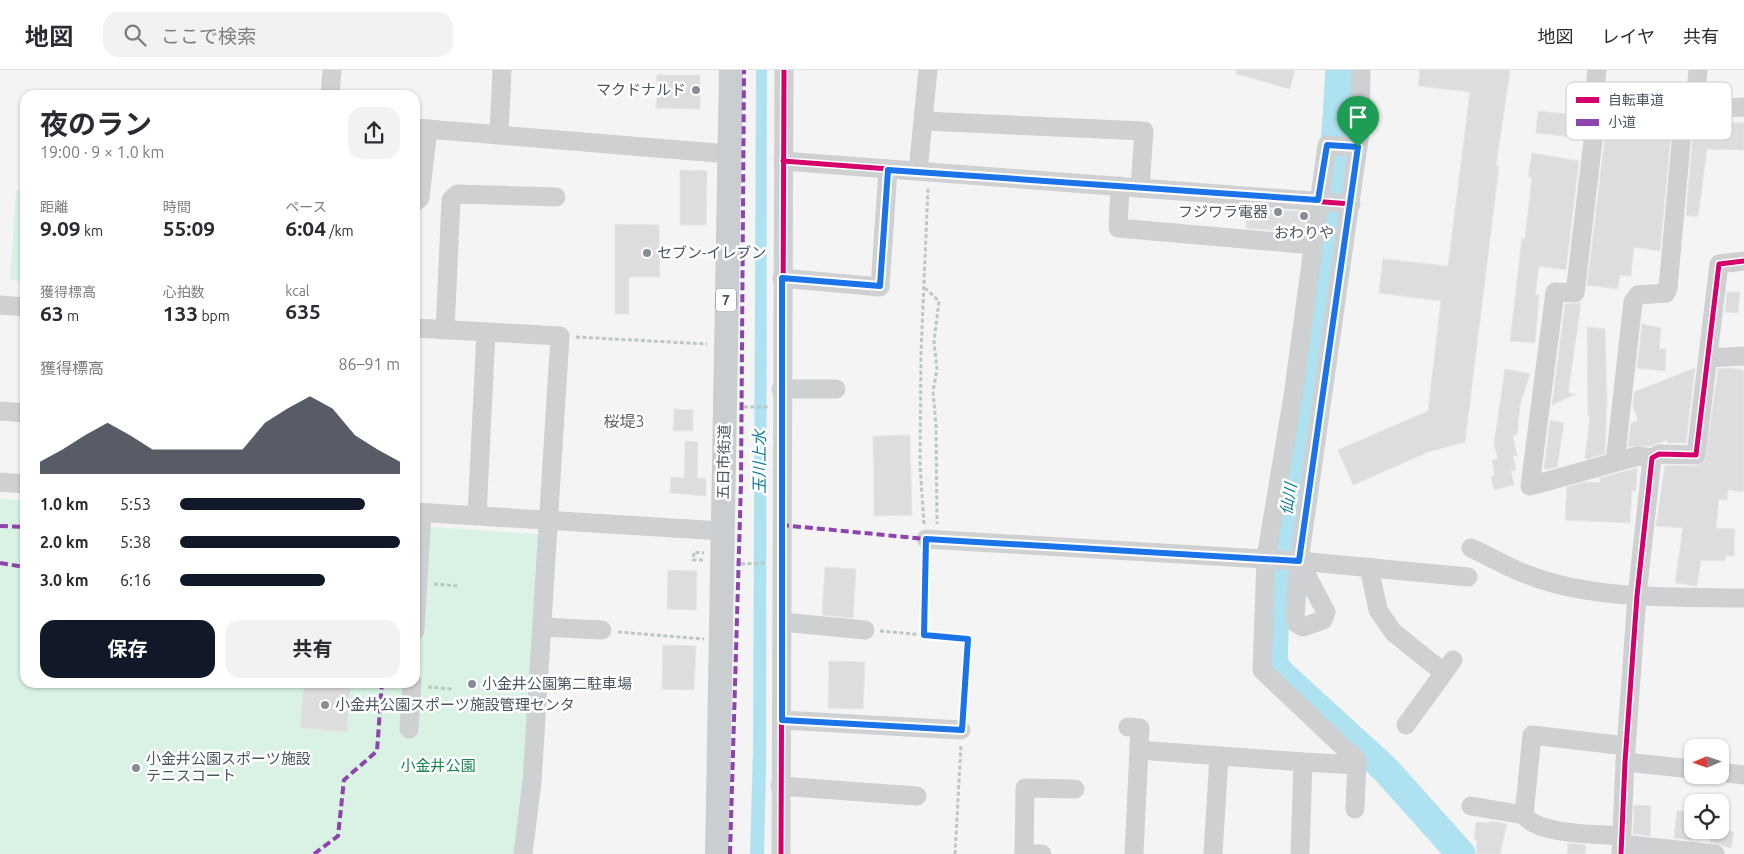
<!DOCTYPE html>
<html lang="ja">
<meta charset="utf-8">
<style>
:root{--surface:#fff;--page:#f2f2f3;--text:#2b2b33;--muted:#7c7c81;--line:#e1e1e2;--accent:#111827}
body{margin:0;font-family:Ubuntu,"Noto Sans JP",sans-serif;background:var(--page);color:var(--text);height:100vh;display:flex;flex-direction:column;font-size:19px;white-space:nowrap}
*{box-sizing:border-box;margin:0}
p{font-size:16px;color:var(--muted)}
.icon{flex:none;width:28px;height:28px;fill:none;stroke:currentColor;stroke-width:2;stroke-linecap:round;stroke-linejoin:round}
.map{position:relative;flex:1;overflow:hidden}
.side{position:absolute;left:20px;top:20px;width:400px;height:598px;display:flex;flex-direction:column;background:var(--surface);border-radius:15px;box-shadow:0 1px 4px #0004}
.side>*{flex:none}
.needle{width:32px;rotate:268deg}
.tools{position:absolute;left:1684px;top:669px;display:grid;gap:10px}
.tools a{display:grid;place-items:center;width:45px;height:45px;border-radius:10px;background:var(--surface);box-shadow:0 1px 4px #0004;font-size:25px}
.pin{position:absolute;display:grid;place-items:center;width:42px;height:42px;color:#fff;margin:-51px -21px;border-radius:50% 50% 50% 0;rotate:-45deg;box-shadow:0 0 5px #0007}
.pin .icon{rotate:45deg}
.round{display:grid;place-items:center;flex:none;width:52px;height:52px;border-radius:15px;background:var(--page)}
.headline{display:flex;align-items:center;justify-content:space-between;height:85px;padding:0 20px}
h1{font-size:28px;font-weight:700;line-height:38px}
.metrics{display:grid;grid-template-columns:repeat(3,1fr);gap:8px;height:85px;padding:5px 20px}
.metrics div{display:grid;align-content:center}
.metrics b{font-size:21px;font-weight:700}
.metrics small{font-size:14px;font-weight:400}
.metrics p{font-size:14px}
.chart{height:140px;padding:10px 20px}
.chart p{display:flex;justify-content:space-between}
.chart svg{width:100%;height:90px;margin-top:5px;fill:var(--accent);opacity:.7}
.button{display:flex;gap:10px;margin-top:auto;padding:10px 20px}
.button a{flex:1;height:58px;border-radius:15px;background:var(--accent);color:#fff;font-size:20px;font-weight:700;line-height:58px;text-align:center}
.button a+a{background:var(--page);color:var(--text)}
ul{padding:0 20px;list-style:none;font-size:16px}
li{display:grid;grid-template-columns:80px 60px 1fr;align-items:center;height:38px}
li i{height:12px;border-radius:6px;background:var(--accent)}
header{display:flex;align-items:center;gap:30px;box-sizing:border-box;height:70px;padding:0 25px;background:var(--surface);border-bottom:1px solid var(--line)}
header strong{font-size:24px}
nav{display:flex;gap:28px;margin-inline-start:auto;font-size:18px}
.search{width:350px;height:45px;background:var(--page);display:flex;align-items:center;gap:12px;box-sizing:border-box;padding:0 18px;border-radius:15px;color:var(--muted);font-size:19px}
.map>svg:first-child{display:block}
.green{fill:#d9f2e3}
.water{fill:#aee2f0}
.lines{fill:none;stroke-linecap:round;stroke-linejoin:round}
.river{stroke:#aee2f0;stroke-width:29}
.building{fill:#ddddde;stroke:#e5e6e7}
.path{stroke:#bcc7c4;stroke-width:3;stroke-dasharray:4 2.5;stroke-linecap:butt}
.minor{stroke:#ced0d2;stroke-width:19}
.major{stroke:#caced1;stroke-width:24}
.quiet{stroke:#8e44ad;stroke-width:4;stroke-dasharray:8 4;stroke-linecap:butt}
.cycleway-casing{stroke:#fff;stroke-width:8}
.cycleway{stroke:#d6006c;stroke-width:5}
.route-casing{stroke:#fff;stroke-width:10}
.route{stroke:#1a73e8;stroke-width:6}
.poi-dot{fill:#868d94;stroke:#fff;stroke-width:2}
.labels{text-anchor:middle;stroke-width:5;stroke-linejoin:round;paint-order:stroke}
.shield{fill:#fff;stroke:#808990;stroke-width:1}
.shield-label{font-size:14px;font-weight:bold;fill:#4a5661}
.poi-label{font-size:15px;fill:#4a5661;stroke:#fff;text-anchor:start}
.street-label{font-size:15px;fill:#4a5661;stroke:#fff}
.park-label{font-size:15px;fill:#17864f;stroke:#fff}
.neighbourhood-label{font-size:16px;fill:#5f6368;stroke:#fff}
.water-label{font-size:16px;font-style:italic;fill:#0c7c9b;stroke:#fff}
.key{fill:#fff;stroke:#c9ccd0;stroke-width:1}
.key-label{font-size:14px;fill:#4a5661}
</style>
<header>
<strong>地図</strong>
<div class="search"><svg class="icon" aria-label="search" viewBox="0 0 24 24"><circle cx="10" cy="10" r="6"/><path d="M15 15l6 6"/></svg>ここで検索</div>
<nav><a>地図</a><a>レイヤ</a><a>共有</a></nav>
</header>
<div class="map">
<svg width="1744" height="784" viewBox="0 0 1744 784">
<rect width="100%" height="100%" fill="#f4f4f4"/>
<!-- green -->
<g class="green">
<path d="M16,120L25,121V211L10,210Z"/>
<path d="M0,429L25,431V612H415V456L535,464L544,467L526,711L516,784H0Z"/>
</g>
<!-- water -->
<path class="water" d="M756,0H767L766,702L764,784H750L753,681Z"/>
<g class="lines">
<!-- river -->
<path class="river" d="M1340,0L1336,62L1314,257L1276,506L1273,593L1281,604L1386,700L1461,784"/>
</g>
<!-- building -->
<g class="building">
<path d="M1236,0H1295L1290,19L1236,4Z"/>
<path d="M1420,0H1510L1496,96H1499L1465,372L1428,382L1353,415L1338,380L1428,341L1441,231L1379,223L1383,189L1448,196L1470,22L1418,16Z"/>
<path d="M657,5H700V39L656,38Z"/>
<path d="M1538,41L1585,46L1582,68L1536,63Z"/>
<path d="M1607,49L1672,52L1660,181L1634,177L1631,206L1620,205L1618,219L1587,215Z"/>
<path d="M1694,51L1744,53V80L1707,79L1698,147L1686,145Z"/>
<path d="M1532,83L1579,91L1566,200L1539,196L1535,225H1539L1535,273L1510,271L1522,168L1525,169L1532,107H1528Z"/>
<path d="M680,100L707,101L706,155H680Z"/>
<path d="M1247,137L1307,142L1304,163L1246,158Z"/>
<path d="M615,154L659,155L660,207H629V244H615Z"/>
<path d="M1727,222H1740L1738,243L1725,242Z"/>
<path d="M1581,233L1568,323L1576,324L1552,335L1565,234Z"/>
<path d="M1642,254L1661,258L1659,279H1666L1665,301L1637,298Z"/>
<path d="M1587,257L1605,259L1607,330L1605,384L1587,389L1585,388L1590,347H1588Z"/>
<path d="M1695,298L1686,373H1667L1668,370L1649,376L1628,377L1631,353L1638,350L1633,336L1634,322Z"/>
<path d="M1729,298L1744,300V422L1728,420L1727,430L1719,429L1716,458L1735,459L1734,486H1725V491L1701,490L1697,516L1675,513L1683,458L1656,456L1665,395L1696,396L1705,391L1718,299Z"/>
<path d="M1505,299L1530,304L1520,335L1517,365H1513L1517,386L1513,385L1516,400L1511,401L1514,415L1494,420L1491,406L1495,405L1492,390L1498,389L1494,374Z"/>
<path d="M674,339L693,340V361H673Z"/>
<path d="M1550,350L1564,353L1557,397L1547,399H1544Z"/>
<path d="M910,365L912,445L874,446L873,366Z"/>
<path d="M685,371L698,372L697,408L706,409V426L670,423L671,407L684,408Z"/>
<path d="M1637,398L1636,421H1632L1630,453L1565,450L1567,417L1585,412L1600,413V408Z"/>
<path d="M825,497L856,499L853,548L822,545Z"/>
<path d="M668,500L697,501L696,540L667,539Z"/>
<path d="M663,575L696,576L694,620L662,619Z"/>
<path d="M829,591L865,592L863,639L828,638Z"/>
<path d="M304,612H350L347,662L300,658Z"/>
<path d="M1634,735L1651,736L1650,766L1633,764Z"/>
<path d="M1677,741L1692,742V770L1674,768Z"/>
<path d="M1489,751L1507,754L1500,784H1476L1477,770L1474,769L1476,752L1489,753Z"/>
<path d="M1712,760L1734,762L1731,778L1710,772Z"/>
<path d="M1568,773L1586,775L1585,784H1567Z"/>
</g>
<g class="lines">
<!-- path -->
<g class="path">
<path d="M925,218L939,231L934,272L937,300L933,321L936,355L937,454"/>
<path d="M576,267L707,274"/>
<path d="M744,337H768"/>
<path d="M924,454L920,395L921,283L928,118"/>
<path d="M926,485L924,565L969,569L963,643"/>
<path d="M703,490H693L694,482L704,483"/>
<path d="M741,494L767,493"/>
<path d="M434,514L459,516"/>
<path d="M880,561L924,565"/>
<path d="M618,562L704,569"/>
<path d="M382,616L395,617"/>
<path d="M428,617L452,619"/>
<path d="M955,784L961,675"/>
</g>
<!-- minor -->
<g class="minor">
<path d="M1597,0L1594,28L1597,37L1575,223L1555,222L1530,416L1638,386L1652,388L1659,384L1696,385L1719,194L1744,191"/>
<path d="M330,25L332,0"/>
<path d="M1597,37L1684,40L1744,37"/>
<path d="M1694,40L1698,0"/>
<path d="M924,51L1144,61L1140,118"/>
<path d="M415,58L729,84"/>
<path d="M499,63L502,0"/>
<path d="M783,91L1351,134"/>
<path d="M918,101L928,0"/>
<path d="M1120,116L1118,158L1312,175"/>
<path d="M415,132L420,128L428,59"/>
<path d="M782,208L880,217L888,100"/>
<path d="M0,235L25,237"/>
<path d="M415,258L560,266L532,712L523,784"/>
<path d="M445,260L451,130L457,124L556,127"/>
<path d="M1709,288L1744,286"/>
<path d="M781,319H836"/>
<path d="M0,341L25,343"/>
<path d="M1615,392L1633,232L1638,225L1666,223L1668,218L1684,40"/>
<path d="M0,412L25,414"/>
<path d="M415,442L722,461"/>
<path d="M477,446L486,262"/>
<path d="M926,469L1299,491L1468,507"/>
<path d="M1471,478C1491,487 1510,499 1531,506C1595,530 1676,527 1744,528"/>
<path d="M1299,491L1326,542L1323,550L1303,557L1296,553L1295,547L1299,491L1360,62L1361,0"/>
<path d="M1369,497L1378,540L1393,562L1443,602"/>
<path d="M782,552L865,560"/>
<path d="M543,557L602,560"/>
<path d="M415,561L422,443"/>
<path d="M782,650L961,660"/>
<path d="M1406,655L1453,590"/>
<path d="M1128,657L1140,658L1134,784"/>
<path d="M409,659L412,612"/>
<path d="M1139,680L1303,692L1300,784"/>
<path d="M1303,692L1357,695"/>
<path d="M1625,692L1692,699"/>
<path d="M1720,702L1744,705"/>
<path d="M780,716L917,726"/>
<path d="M1471,736L1524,745"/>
<path d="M1355,739L1357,690L1262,600L1266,488L1293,326L1327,75L1358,77"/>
<path d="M1621,766C1598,764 1537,765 1524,745L1532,665L1626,676"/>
<path d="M1621,774L1715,784"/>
<path d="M781,784L784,0"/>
<path d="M1024,784L1025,718L1075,719"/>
<path d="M1024,784H1042"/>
<path d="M1213,784L1219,686"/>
<path d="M1621,784L1625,692L1637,526L1652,388"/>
</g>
<!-- major -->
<path class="major" d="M717,784L731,0"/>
<!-- quiet -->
<g class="quiet">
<path d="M781,455L926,469"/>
<path d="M0,456L25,457"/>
<path d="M0,493L25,497"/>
<path d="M314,784L338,766L344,710L377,681L382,612"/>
<path d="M730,784L741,413L744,0"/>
</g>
<!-- cycleway casing -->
<g class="cycleway-casing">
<g id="cycleway">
<path d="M783,91L1351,134"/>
<path d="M781,784L784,0"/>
<path d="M1621,784L1625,692L1637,526L1652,388L1659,384L1696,385L1719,194L1744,191"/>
</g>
</g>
<!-- cycleway -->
<use href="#cycleway" class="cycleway"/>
</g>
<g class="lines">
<!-- route casing -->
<g class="route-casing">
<path id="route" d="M1327,75L1358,77L1299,491L926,469L924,565L968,569L962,660L782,650V208L880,216L888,100L1318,130Z"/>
</g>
<!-- route -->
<use href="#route" class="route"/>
</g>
<!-- markers -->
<g class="poi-dot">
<circle cx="696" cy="20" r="5"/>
<circle cx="1278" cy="142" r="5"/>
<circle cx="1304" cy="146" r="5"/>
<circle cx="647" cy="183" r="5"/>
<circle cx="472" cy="614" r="5"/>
<circle cx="325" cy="635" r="5"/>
<circle cx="136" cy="698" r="5"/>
</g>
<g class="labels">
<!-- shield labels -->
<rect class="shield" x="716" y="218.5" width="20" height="23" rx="4"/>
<g class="shield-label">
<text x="726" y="235">7</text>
</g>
<!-- poi labels -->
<g class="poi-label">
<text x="686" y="25" text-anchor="end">マクドナルド</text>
<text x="1268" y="147" text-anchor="end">フジワラ電器</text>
<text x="1304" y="168" text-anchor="middle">おわりや</text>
<text x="657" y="188">セブン-イレブン</text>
<text x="482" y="619">小金井公園第二駐車場</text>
<text x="335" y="640">小金井公園スポーツ施設管理センタ</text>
<text x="146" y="694">小金井公園スポーツ施設<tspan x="146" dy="17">テニスコート</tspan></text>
</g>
<!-- street labels -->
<g class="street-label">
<text transform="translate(724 392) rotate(-89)" y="5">五日市街道</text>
</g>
<!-- park labels -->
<g class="park-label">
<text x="438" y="701">小金井公園</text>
</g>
<!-- neighbourhood labels -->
<g class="neighbourhood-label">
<text x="624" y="357">桜堤3</text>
</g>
<!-- water labels -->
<g class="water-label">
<text transform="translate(759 392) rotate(-90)" y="6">玉川上水</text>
<text transform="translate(1288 429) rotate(-81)" y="6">仙川</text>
</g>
</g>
<!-- legend -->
<rect x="1566" y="12" width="166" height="58" rx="8" class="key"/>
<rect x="1576" y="27" width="23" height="6" fill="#d6006c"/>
<rect x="1576" y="49" width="23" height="7" fill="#8e44ad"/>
<g class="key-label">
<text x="1608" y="35">自転車道</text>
<text x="1608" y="57">小道</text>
</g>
</svg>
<div class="tools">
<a><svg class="needle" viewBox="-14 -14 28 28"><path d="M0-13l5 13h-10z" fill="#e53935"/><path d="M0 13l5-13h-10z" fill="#7c7c81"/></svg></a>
<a><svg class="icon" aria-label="locate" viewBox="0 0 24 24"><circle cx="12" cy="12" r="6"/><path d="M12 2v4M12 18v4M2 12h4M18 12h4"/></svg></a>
</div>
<div class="pin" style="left:1358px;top:77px;background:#1e9e55"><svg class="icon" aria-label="arrive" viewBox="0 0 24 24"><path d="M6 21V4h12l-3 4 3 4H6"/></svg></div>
<section class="side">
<div class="headline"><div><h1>夜のラン</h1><p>19:00 · 9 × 1.0 km</p></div><a class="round"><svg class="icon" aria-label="share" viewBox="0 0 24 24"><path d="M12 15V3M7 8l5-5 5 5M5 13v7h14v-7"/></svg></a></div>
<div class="metrics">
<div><p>距離</p><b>9.09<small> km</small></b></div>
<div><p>時間</p><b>55:09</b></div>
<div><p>ペース</p><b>6:04<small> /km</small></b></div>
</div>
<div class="metrics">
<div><p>獲得標高</p><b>63<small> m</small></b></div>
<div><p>心拍数</p><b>133<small> bpm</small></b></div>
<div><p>kcal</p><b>635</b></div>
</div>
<div class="chart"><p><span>獲得標高</span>86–91 m</p>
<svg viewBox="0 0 160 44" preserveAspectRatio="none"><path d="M0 44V38L10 32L20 25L30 19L40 25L50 32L60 32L70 32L80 32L90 32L100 19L110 12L120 6L130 12L140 25L150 32L160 38V44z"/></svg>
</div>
<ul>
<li><b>1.0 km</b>5:53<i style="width:84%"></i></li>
<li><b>2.0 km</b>5:38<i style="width:100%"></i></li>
<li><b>3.0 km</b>6:16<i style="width:66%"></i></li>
</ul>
<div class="button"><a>保存</a><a>共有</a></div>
</section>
</div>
